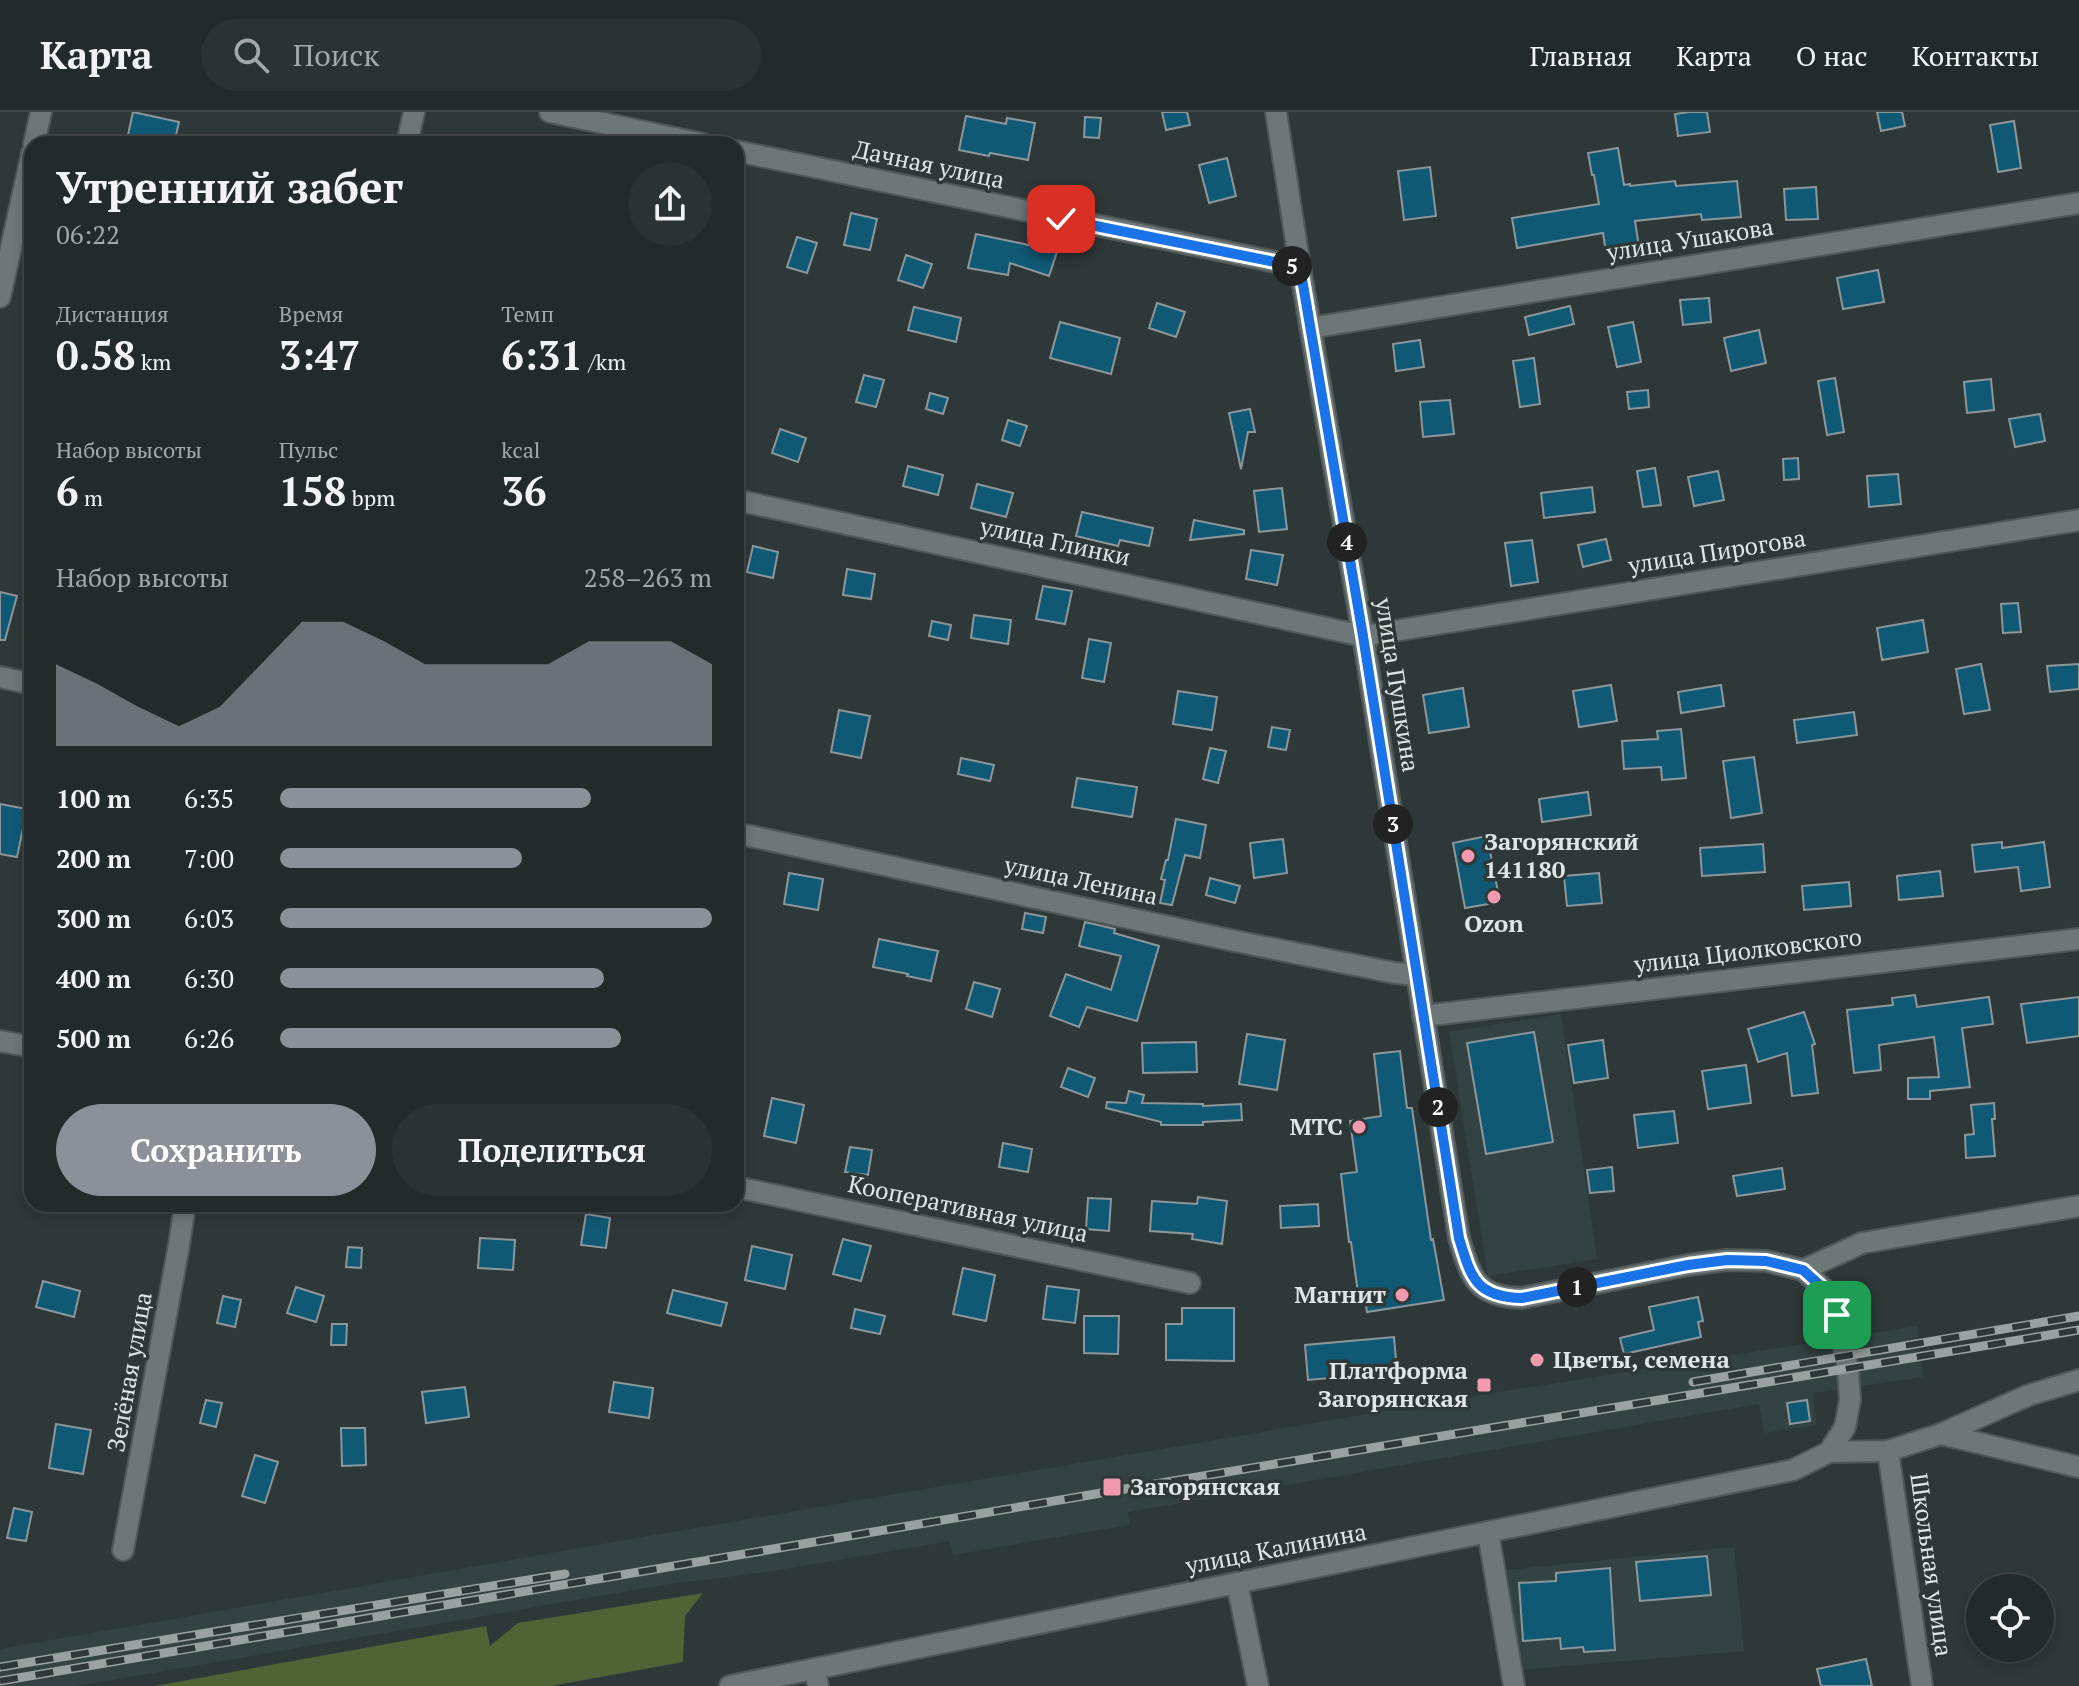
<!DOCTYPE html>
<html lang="ru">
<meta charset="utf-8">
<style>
:root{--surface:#232a2a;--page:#2b3232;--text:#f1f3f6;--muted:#a3a7a8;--line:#404647;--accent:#8c9099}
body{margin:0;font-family:"PT Serif",serif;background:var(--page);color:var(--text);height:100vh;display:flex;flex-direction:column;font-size:30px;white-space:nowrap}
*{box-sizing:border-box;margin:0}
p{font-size:26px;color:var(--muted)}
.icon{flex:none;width:44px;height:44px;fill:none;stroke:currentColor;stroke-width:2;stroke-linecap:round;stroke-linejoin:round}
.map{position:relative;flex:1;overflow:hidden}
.details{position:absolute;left:24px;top:24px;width:720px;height:1076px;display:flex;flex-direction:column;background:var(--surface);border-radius:24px;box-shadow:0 4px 12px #0003,0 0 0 2px var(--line)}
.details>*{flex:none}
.controls{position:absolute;left:1966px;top:1462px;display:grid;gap:16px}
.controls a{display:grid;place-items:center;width:88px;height:88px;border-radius:50%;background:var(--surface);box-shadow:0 4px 12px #0003,0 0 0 2px var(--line);font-size:40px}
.pin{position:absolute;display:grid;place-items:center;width:68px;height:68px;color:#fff;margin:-34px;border-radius:16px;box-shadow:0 4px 12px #0006}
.km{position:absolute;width:40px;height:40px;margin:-20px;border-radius:50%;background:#222;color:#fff;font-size:22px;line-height:40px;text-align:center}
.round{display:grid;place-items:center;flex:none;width:84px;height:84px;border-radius:42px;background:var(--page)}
.summary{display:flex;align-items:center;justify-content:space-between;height:136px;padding:0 32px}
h1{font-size:44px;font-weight:700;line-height:60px}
.stats{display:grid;grid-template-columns:repeat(3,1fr);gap:12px;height:136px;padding:8px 32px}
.stats div{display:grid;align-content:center}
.stats b{font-size:40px;font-weight:700}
.stats small{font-size:22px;font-weight:400}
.stats p{font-size:22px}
.chart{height:224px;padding:16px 32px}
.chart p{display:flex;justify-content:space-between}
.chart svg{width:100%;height:144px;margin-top:8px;fill:var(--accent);opacity:.7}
.primary-button{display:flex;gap:16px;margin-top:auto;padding:16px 32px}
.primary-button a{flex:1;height:92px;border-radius:48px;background:var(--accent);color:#fff;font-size:32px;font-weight:700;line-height:92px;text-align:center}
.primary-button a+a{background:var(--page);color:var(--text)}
ul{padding:0 32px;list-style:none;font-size:26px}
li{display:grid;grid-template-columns:128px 96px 1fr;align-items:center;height:60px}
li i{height:20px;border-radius:10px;background:var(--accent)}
header{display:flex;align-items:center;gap:48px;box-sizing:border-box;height:112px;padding:0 40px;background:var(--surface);border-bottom:2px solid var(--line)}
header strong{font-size:38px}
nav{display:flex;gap:44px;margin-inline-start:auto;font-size:28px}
.search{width:560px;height:72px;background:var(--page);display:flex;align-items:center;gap:20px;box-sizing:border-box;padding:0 28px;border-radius:44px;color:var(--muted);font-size:30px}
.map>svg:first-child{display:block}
.built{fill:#334343}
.green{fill:#4f6335}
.building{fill:#105975;stroke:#8d969a;stroke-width:2}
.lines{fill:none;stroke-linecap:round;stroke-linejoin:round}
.minor-casing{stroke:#4f5757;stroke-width:24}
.tertiary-casing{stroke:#4f5757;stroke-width:24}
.secondary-casing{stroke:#4f5757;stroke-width:24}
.minor{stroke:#6d7777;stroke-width:20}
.tertiary{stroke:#6d7777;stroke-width:20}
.secondary{stroke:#6d7777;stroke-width:20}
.rail-casing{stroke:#9aa1a1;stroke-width:9}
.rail{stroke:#2f3838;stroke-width:6;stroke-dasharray:18;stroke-linecap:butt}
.route-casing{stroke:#fff;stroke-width:16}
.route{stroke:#1a73e8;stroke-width:10}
.poi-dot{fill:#f29ab0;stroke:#2f3838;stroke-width:3}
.labels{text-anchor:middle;stroke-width:7;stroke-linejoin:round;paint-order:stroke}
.street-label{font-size:24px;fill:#e0e6e6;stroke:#2f3838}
.poi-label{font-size:24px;font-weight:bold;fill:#e0e6e6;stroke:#2f3838;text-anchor:start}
</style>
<header>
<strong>Карта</strong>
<div class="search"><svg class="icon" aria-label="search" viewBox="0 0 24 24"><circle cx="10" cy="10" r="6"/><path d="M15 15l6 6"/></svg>Поиск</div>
<nav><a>Главная</a><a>Карта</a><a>О нас</a><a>Контакты</a></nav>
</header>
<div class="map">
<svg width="2079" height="1574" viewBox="0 0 2079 1574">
<rect width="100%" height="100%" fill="#2f3838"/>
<!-- built -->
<g class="built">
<path d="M1561,902L1597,1147L1488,1164L1449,920Z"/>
<path d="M1917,1214L1923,1265L1813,1281L1816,1313L1764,1321L1759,1292L1128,1400L1130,1413L953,1443L950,1429L760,1461L669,1472L77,1574H0V1537L660,1422L1468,1285Z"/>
<path d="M1734,1435L1744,1539L1517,1558L1508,1458Z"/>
</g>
<!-- green -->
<path class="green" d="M703,1481L685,1504L683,1550L551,1574H155L486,1514L490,1534L518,1511Z"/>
<!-- building -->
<g class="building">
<path d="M133,0L179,10L174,32H126Z"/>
<path d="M1162,0H1187L1190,13L1166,18Z"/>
<path d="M1689,0H1707L1710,20L1678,24L1675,2Z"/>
<path d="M1877,0H1902L1905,14L1881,19Z"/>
<path d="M966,4L1006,12L1007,6L1035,11L1028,48L990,41L989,44L959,38Z"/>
<path d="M1085,5L1101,6L1099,26L1084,25Z"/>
<path d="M2014,9L2021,56L1998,60L1990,13Z"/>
<path d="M1618,36L1624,73L1630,72V74L1675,69L1676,74L1737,69L1741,105L1702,108L1701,102L1635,109L1639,135L1606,140L1603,121L1517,136L1512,106L1599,92L1594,63H1592L1588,41Z"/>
<path d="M1227,46L1236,84L1209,91L1199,53Z"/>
<path d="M1430,55L1436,104L1404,108L1398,59Z"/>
<path d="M1816,75L1818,107L1786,108L1784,77Z"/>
<path d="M851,101L877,107L870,138L844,133Z"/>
<path d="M976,122L1029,133L1030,130L1057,140L1049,164L1010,151L1008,163L968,156Z"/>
<path d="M797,125L817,131L807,161L787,155Z"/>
<path d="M906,143L932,152L923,176L898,168Z"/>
<path d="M1878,158L1884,190L1843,197L1837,166Z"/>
<path d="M1709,186L1711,210L1683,213L1680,188Z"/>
<path d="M1157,191L1185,200L1176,225L1149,216Z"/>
<path d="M1570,194L1574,212L1529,223L1525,205Z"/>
<path d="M914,195L961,206L956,230L908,218Z"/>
<path d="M1060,210L1120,226L1111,262L1050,246Z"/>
<path d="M1633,210L1641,250L1617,255L1608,215Z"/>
<path d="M1759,218L1766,251L1731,259L1724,226Z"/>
<path d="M1420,228L1424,255L1396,259L1393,232Z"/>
<path d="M1534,246L1540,292L1520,295L1513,249Z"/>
<path d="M864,263L884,268L876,295L856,290Z"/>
<path d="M1835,266L1844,320L1827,323L1818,269Z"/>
<path d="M1991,267L1994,298L1967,301L1964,270Z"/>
<path d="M1648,278L1649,295L1629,297L1627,280Z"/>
<path d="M930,281L948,286L943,302L926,297Z"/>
<path d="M1450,288L1454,322L1423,325L1420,290Z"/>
<path d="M1250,297L1255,320H1248L1241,357L1229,301Z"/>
<path d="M2040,302L2045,329L2015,335L2009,307Z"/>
<path d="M1008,308L1027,314L1020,334L1002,328Z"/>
<path d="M780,317L806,326L798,350L772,341Z"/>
<path d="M1798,346L1799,367L1784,368L1783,347Z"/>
<path d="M908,354L943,363L938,383L903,374Z"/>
<path d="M1655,356L1661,393L1643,395L1637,359Z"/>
<path d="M1718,359L1724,388L1694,394L1688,365Z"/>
<path d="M1898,362L1901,392L1869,395L1867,364Z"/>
<path d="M977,372L1013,381L1006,405L971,396Z"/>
<path d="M1592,375L1595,400L1544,406L1541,381Z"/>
<path d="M1282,376L1287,417L1259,420L1254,379Z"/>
<path d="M1082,400L1153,416L1149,434L1120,428L1118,434L1076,424Z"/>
<path d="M1194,408L1244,418V422L1190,428Z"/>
<path d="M1606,427L1611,448L1583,455L1578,433Z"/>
<path d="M1532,428L1538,470L1511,474L1505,431Z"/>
<path d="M753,434L778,440L773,466L747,460Z"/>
<path d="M1251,438L1283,443L1277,473L1246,467Z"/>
<path d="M847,457L875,462L871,487L843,483Z"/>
<path d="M1043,474L1072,479L1065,512L1036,507Z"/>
<path d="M0,480L17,484L5,528H0Z"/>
<path d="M2018,491L2021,520L2003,521L2001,492Z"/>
<path d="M974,503L1011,508L1008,532L971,526Z"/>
<path d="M1923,508L1928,540L1882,548L1877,516Z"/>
<path d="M932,509L951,513L948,528L929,524Z"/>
<path d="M1089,527L1111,531L1104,570L1082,566Z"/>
<path d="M1981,552L1990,598L1964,602L1956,557Z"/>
<path d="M2079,552V577L2050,580L2047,554Z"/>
<path d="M1611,573L1617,609L1579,615L1573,579Z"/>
<path d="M1721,573L1724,594L1681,601L1678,580Z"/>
<path d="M1463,576L1469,615L1429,621L1423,583Z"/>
<path d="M1178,579L1217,585L1212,618L1173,612Z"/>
<path d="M839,598L870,604L861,646L831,640Z"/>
<path d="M1854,600L1857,623L1797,631L1794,608Z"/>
<path d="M1272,615L1290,618L1286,638L1268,635Z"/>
<path d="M1681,617L1686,666L1662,668L1661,655L1624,657L1622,629L1658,627L1657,619Z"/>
<path d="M1210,636L1226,639L1218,671L1203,667Z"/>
<path d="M1754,645L1762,701L1731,706L1723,649Z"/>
<path d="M961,646L994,653L990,669L958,662Z"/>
<path d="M1077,666L1137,675L1132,705L1072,695Z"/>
<path d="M1588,680L1591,703L1542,710L1539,687Z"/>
<path d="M0,692L27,697L17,745L0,742Z"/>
<path d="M1176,707L1206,713L1200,746L1185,743L1172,793L1160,791L1165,768L1161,767L1166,748H1168Z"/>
<path d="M1487,724L1500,790L1465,796L1453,731Z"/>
<path d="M1283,727L1287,761L1254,766L1250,731Z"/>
<path d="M2002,730V736L2044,730L2050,775L2021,779L2018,755L1975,760L1972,733Z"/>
<path d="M1763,732L1765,760L1702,764L1700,736Z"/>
<path d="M1940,759L1943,784L1899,788L1897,764Z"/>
<path d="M789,761L823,767L818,798L784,792Z"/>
<path d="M1599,761L1602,791L1567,794L1564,764Z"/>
<path d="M1210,766L1240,774L1235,791L1206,783Z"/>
<path d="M1849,770L1851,794L1804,798L1802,774Z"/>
<path d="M1025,801L1046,805L1043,821L1022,817Z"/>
<path d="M1085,810L1115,817L1114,821L1159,834L1137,909L1087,895L1079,915L1050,904L1066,862L1111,878L1121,844L1079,834Z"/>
<path d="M879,827L938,839L931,869L907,864L908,862L873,855Z"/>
<path d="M974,870L1000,877L992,905L966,897Z"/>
<path d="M1915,883L1917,895L1989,885L1993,912L1962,916L1970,975L1930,979V987H1908V966L1939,965L1934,925L1879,933L1881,958L1854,961L1847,898L1893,893L1892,886Z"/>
<path d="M2079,885V924L2027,931L2021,892Z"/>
<path d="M1804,900L1815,932L1812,933L1818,981L1792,984L1787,941L1758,950L1748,917Z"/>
<path d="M1534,920L1553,1030L1486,1042L1467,931Z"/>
<path d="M1247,922L1285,928L1277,978L1239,972Z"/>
<path d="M1603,928L1608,966L1574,971L1568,933Z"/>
<path d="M1196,930L1197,960L1143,961L1142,931Z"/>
<path d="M1400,939L1407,996H1412L1431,1128L1433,1127L1444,1188L1367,1200L1365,1187L1359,1188L1351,1130H1349L1341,1062L1357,1060L1350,1009L1381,1004L1374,942Z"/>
<path d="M1746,953L1751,991L1708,997L1702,959Z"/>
<path d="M1068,956L1095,966L1088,985L1061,975Z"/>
<path d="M1129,979L1144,983L1142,991L1203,992V994L1241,992L1242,1008L1203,1010V1013H1161V1010L1106,996L1107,990L1126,991Z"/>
<path d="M772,986L804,993L796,1031L764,1024Z"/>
<path d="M1994,991L1995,1007H1992L1995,1044L1966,1046L1965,1023L1974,1022L1971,993Z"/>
<path d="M1674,999L1678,1031L1638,1036L1634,1003Z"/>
<path d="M1003,1031L1032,1037L1028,1060L999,1055Z"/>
<path d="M850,1035L872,1038L868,1063L845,1060Z"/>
<path d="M1612,1055L1614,1079L1590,1081L1587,1058Z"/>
<path d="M1782,1056L1785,1077L1737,1084L1733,1064Z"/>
<path d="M1198,1085L1227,1089L1222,1132L1192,1127L1193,1122L1150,1119L1152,1089L1197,1092Z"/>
<path d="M1088,1086L1111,1087L1109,1119L1086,1117Z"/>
<path d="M1318,1092L1319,1114L1281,1116L1280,1094Z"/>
<path d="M586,1102L610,1106L606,1136L581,1133Z"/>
<path d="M480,1126L515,1128L513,1158L478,1156Z"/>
<path d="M843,1127L871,1134L861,1169L833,1162Z"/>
<path d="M752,1134L792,1143L785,1177L745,1168Z"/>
<path d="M348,1135L362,1136L361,1156L346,1155Z"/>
<path d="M963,1156L995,1163L986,1209L953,1202Z"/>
<path d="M43,1169L80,1179L74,1205L36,1195Z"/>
<path d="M1047,1174L1079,1178L1075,1211L1043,1207Z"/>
<path d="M296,1175L324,1184L316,1210L287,1201Z"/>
<path d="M673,1178L727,1191L721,1214L667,1201Z"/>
<path d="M223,1184L241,1188L235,1215L217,1211Z"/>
<path d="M1698,1185L1703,1209L1698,1210L1701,1225L1624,1242L1620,1226L1654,1218L1649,1195Z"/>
<path d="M1182,1196H1234V1249L1166,1248V1212H1182Z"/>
<path d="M855,1197L885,1204L880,1222L851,1216Z"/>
<path d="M1084,1204H1119L1118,1242L1084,1241Z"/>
<path d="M332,1212H347L346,1233H331Z"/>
<path d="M1394,1225L1397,1260L1308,1268L1305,1233Z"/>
<path d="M614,1270L653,1276L649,1306L609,1300Z"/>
<path d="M465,1275L469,1305L426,1311L422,1280Z"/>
<path d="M206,1288L222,1291L216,1315L200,1311Z"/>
<path d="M1807,1288L1810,1309L1790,1312L1787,1291Z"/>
<path d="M56,1312L91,1318L83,1362L49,1356Z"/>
<path d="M341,1316H365L366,1353L342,1354Z"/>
<path d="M255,1343L278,1350L265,1391L242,1384Z"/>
<path d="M14,1396L32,1400L26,1429L7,1426Z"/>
<path d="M1707,1444L1711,1483L1640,1489L1636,1450Z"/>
<path d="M1610,1456L1615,1538L1584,1540L1583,1535L1561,1537L1560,1526L1523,1529L1519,1471L1556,1469V1461Z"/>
<path d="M1866,1547L1872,1574H1821L1817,1557Z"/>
</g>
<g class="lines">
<!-- minor casing -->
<g class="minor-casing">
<g id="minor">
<path d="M550,0L703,32"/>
<path d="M34,32L41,0"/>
<path d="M407,32L414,0"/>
<path d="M736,39L1300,155"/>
<path d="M0,185L32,41"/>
<path d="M1310,216L2079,91"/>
<path d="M736,388L1363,524L2079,408"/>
<path d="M736,721L1230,828L1395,861L1417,863"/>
<path d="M1423,904L2079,827"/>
<path d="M0,929L32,935"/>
<path d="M736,1075L1190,1171"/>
<path d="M1803,1158L1862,1131L2079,1094"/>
<path d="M1941,1322L2029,1283L2079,1268"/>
<path d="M1888,1339L1922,1574"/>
<path d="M1829,1340L1888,1339L1941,1322L2079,1355"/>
<path d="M123,1438L179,1133L185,1092"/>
<path d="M1237,1471L1258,1574"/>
<path d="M815,1557L818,1574"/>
</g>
</g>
<!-- tertiary casing -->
<g class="tertiary-casing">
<g id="tertiary">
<path d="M0,565L32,572"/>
<path d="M1488,1420L1514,1574"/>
</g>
</g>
<!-- secondary casing -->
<g class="secondary-casing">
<path id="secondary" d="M730,1574L1793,1358L1829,1340L1845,1315L1850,1288L1848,1257L1837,1203L1823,1176L1803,1158L1766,1149L1727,1148L1688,1153L1522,1186C1476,1185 1471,1166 1459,1126L1363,524L1300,155L1276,0"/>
</g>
<!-- minor -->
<use href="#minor" class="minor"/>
<!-- tertiary -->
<use href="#tertiary" class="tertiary"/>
<!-- secondary -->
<use href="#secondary" class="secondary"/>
<!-- rail casing -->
<g class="rail-casing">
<g id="rail">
<path d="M1693,1270L2079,1204"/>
<path d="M0,1555L565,1462"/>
<path d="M0,1569L1113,1379L2079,1218"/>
</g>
</g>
<!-- rail -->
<use href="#rail" class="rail"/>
</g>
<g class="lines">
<!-- route casing -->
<g class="route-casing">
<path id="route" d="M1061,107L1300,155L1363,524L1459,1126C1471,1166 1476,1185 1522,1186L1688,1153L1727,1148L1766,1149L1803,1158L1823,1176L1837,1203"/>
</g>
<!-- route -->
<use href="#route" class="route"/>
</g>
<!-- markers -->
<g class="poi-dot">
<circle cx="1468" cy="744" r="8"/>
<circle cx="1494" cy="785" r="8"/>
<circle cx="1359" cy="1015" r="8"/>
<circle cx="1402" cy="1183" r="8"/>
<circle cx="1537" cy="1248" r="8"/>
<rect x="1476" y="1265" width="16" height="16" rx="4"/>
<rect x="1102" y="1365" width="20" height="20" rx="4"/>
</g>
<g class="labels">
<!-- street labels -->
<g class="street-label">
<text transform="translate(929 53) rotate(12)" y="8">Дачная улица</text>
<text transform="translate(1690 128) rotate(-9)" y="8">улица Ушакова</text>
<text transform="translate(1055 430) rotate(12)" y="8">улица Глинки</text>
<text transform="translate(1717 440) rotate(-9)" y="8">улица Пирогова</text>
<text transform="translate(1397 573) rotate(81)" y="8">улица Пушкина</text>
<text transform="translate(1081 769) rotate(12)" y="8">улица Ленина</text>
<text transform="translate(1748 839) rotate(-7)" y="8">улица Циолковского</text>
<text transform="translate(968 1097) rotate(12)" y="8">Кооперативная улица</text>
<text transform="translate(130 1260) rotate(-80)" y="8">Зелёная улица</text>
<text transform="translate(1276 1437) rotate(-11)" y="8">улица Калинина</text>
<text transform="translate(1931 1453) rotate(82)" y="8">Школьная улица</text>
</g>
<!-- poi labels -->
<g class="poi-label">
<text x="1484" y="738">Загорянский<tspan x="1484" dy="28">141180</tspan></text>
<text x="1494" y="820" text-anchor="middle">Ozon</text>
<text x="1343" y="1023" text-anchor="end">МТС</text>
<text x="1386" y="1191" text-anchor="end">Магнит</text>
<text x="1553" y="1256">Цветы, семена</text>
<text x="1468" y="1267" text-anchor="end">Платформа<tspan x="1468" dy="28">Загорянская</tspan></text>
<text x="1130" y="1383">Загорянская</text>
</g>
</g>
</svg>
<div class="controls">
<a><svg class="icon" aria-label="locate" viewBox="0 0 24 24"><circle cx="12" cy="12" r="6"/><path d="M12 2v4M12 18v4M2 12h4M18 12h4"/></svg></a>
</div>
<div class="pin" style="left:1837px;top:1203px;background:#1e9e55"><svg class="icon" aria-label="arrive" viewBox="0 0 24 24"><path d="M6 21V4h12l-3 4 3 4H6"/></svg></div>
<div class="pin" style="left:1061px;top:107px;background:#d93025"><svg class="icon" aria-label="check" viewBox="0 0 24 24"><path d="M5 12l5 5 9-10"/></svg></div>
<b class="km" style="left:1577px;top:1175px">1</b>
<b class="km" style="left:1438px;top:995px">2</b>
<b class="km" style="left:1393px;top:712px">3</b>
<b class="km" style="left:1347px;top:430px">4</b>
<b class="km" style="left:1292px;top:154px">5</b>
<section class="details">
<div class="summary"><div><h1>Утренний забег</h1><p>06:22</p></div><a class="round"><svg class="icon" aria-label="share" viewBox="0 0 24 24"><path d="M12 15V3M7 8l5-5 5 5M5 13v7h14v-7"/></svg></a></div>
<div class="stats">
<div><p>Дистанция</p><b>0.58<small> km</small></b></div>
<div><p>Время</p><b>3:47</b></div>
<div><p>Темп</p><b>6:31<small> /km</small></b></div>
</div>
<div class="stats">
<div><p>Набор высоты</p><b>6<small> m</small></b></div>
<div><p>Пульс</p><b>158<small> bpm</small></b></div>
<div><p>kcal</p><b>36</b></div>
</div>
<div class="chart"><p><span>Набор высоты</span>258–263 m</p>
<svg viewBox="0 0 160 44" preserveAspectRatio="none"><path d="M0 44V19L10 25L20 32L30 38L40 32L50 19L60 6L70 6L80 12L90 19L100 19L110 19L120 19L130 12L140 12L150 12L160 19V44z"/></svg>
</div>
<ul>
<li><b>100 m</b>6:35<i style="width:72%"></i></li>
<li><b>200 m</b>7:00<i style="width:56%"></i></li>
<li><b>300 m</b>6:03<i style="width:100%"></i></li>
<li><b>400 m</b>6:30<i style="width:75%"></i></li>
<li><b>500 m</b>6:26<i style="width:79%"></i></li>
</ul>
<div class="primary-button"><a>Сохранить</a><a>Поделиться</a></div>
</section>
</div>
